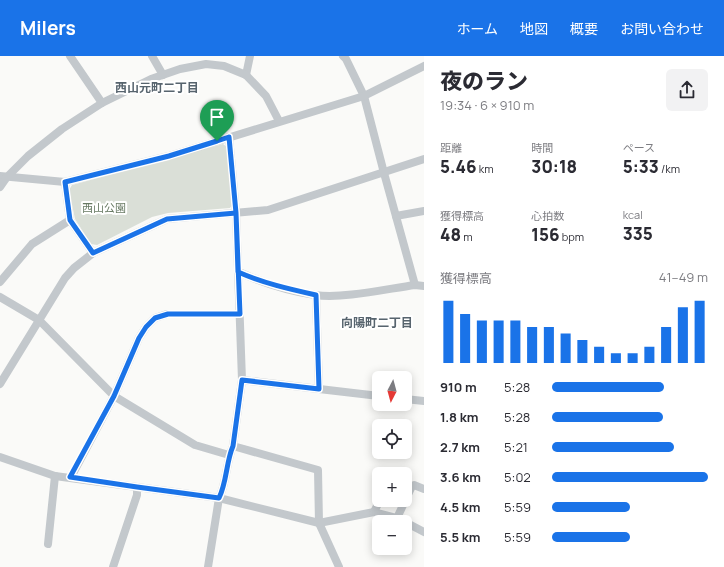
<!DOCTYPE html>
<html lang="ja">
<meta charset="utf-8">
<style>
:root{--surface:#fff;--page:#f2f2f3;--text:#2b2b33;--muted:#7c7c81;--accent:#1a73e8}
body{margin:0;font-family:Manrope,"Noto Sans JP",sans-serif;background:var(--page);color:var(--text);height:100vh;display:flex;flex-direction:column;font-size:15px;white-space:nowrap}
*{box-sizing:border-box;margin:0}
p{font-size:13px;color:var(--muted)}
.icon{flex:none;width:22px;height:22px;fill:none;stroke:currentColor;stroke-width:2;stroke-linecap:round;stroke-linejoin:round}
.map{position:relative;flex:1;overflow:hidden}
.drawer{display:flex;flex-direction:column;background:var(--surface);width:300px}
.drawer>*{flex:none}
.needle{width:26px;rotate:186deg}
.buttons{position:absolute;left:372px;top:315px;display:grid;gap:8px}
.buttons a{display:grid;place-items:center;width:40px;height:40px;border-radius:6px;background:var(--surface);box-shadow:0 2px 10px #0003;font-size:20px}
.pin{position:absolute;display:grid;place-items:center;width:34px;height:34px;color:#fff;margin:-41px -17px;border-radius:50% 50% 50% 0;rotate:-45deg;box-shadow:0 0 4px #0007}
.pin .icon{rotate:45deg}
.round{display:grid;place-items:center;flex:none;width:42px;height:42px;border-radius:6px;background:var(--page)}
.summary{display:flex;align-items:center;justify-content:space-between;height:68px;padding:0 16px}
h1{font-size:22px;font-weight:800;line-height:30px}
.metrics{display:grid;grid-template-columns:repeat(3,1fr);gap:6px;height:68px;padding:4px 16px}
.metrics div{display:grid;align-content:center}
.metrics b{font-size:17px;font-weight:800}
.metrics small{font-size:11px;font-weight:400}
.metrics p{font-size:11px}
.chart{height:112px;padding:8px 16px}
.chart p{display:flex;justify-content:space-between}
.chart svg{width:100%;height:72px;margin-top:4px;stroke:var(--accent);stroke-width:6}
ul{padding:0 16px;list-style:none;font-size:13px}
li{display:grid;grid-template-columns:64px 48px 1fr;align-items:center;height:30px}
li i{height:10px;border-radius:5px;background:var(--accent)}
header{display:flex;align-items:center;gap:24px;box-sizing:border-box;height:56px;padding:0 20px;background:var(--accent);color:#fff}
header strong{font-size:19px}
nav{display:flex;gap:22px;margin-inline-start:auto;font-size:14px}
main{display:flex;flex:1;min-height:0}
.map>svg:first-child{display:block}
.green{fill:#dadfd7}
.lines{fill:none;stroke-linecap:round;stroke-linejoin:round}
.street{stroke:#c3c8cc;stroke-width:8}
.route-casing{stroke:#fff;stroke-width:8}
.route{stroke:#1a73e8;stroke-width:5}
.labels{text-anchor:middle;stroke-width:4;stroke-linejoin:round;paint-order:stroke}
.park-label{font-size:11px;fill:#687a64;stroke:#fff}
.neighbourhood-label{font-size:12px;font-weight:bold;fill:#57646e;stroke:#fff}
</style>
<header>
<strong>Milers</strong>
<nav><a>ホーム</a><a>地図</a><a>概要</a><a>お問い合わせ</a></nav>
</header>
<main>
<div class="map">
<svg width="424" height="511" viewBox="0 0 424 511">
<rect width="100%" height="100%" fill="#fafaf8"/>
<!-- green -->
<path class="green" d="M223,88L227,91L232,149L230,152L168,157L152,161L97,189L91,188L75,163L69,134L72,129Z"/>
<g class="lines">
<!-- street -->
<g class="street">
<path d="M70,0L102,47"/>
<path d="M152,0L163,19"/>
<path d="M343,0L346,3L364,40L384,117L415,229"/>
<path d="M246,19L250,0"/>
<path d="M0,120L65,126L169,100L364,40L424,10"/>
<path d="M65,126L70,164L93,197"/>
<path d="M0,131L7,121L28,100L62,73L102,47L151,23L180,13L206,8L224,10L246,19L266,40L279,65"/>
<path d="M396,160L424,155"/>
<path d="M239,216C263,227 289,235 315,239C343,243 386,233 415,229L424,230"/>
<path d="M0,226L32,188L70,164"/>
<path d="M316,239L319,333"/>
<path d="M0,241L39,264L114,340L195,389L229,399"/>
<path d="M242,324L379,340"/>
<path d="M0,328L65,222L74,212L93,197L167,163L268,154L424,103"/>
<path d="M405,343L424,345"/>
<path d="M233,390L318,414L319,467L339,511"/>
<path d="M0,401L55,420L219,442L319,467L374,456L397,462L405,466"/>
<path d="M71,421L114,340L139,282L146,271L155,262L167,258H240"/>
<path d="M374,456L380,444"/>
<path d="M397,462L412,430L414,429L424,433"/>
<path d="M405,466L424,476"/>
<path d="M48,488L55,420"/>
<path d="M113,511L137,439V431"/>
<path d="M208,511L219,442C227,426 226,406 233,390L242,324L236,157L229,81"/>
</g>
</g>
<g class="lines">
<!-- route casing -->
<g class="route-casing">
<path id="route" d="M217,85L169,100L65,126L70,164L93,197L167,163L236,157L240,258H168L155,262L146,271L139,282L114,340L70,421L137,431L219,442C227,426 226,406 233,390L242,324L319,333L316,239C289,233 263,227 238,216L236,157L229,81L217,85"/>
</g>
<!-- route -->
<use href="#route" class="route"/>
</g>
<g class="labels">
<!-- park labels -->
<g class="park-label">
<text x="104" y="156">西山公園</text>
</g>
<!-- neighbourhood labels -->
<g class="neighbourhood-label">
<text x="157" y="36">西山元町二丁目</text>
<text x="377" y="271">向陽町二丁目</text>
</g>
</g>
</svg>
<div class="buttons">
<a><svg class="needle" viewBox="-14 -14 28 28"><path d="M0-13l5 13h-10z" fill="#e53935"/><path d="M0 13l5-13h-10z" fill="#7c7c81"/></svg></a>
<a><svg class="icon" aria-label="locate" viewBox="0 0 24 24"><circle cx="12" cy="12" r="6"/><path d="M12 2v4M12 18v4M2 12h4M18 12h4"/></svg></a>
<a>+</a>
<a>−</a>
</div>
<div class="pin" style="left:217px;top:85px;background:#1e9e55"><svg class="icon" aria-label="arrive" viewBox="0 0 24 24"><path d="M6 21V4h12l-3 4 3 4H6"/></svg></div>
</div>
<section class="drawer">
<div class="summary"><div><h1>夜のラン</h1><p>19:34 · 6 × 910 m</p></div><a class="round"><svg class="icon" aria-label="share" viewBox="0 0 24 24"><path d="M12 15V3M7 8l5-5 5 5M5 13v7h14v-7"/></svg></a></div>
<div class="metrics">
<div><p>距離</p><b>5.46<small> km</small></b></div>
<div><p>時間</p><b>30:18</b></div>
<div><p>ペース</p><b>5:33<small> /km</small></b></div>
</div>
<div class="metrics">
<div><p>獲得標高</p><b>48<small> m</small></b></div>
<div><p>心拍数</p><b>156<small> bpm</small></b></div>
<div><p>kcal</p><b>335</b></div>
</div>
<div class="chart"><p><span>獲得標高</span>41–49 m</p>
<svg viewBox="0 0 160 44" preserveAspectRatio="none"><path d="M5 44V6M15 44V14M25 44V18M35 44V18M45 44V18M55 44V22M65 44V22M75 44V26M85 44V30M95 44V34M105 44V38M115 44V38M125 44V34M135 44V22M145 44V10M155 44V6"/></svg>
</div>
<ul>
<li><b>910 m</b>5:28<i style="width:72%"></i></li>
<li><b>1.8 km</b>5:28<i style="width:71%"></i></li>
<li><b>2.7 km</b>5:21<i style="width:78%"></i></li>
<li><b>3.6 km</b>5:02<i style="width:100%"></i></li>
<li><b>4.5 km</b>5:59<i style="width:50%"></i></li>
<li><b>5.5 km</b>5:59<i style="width:50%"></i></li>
</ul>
</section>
</main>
